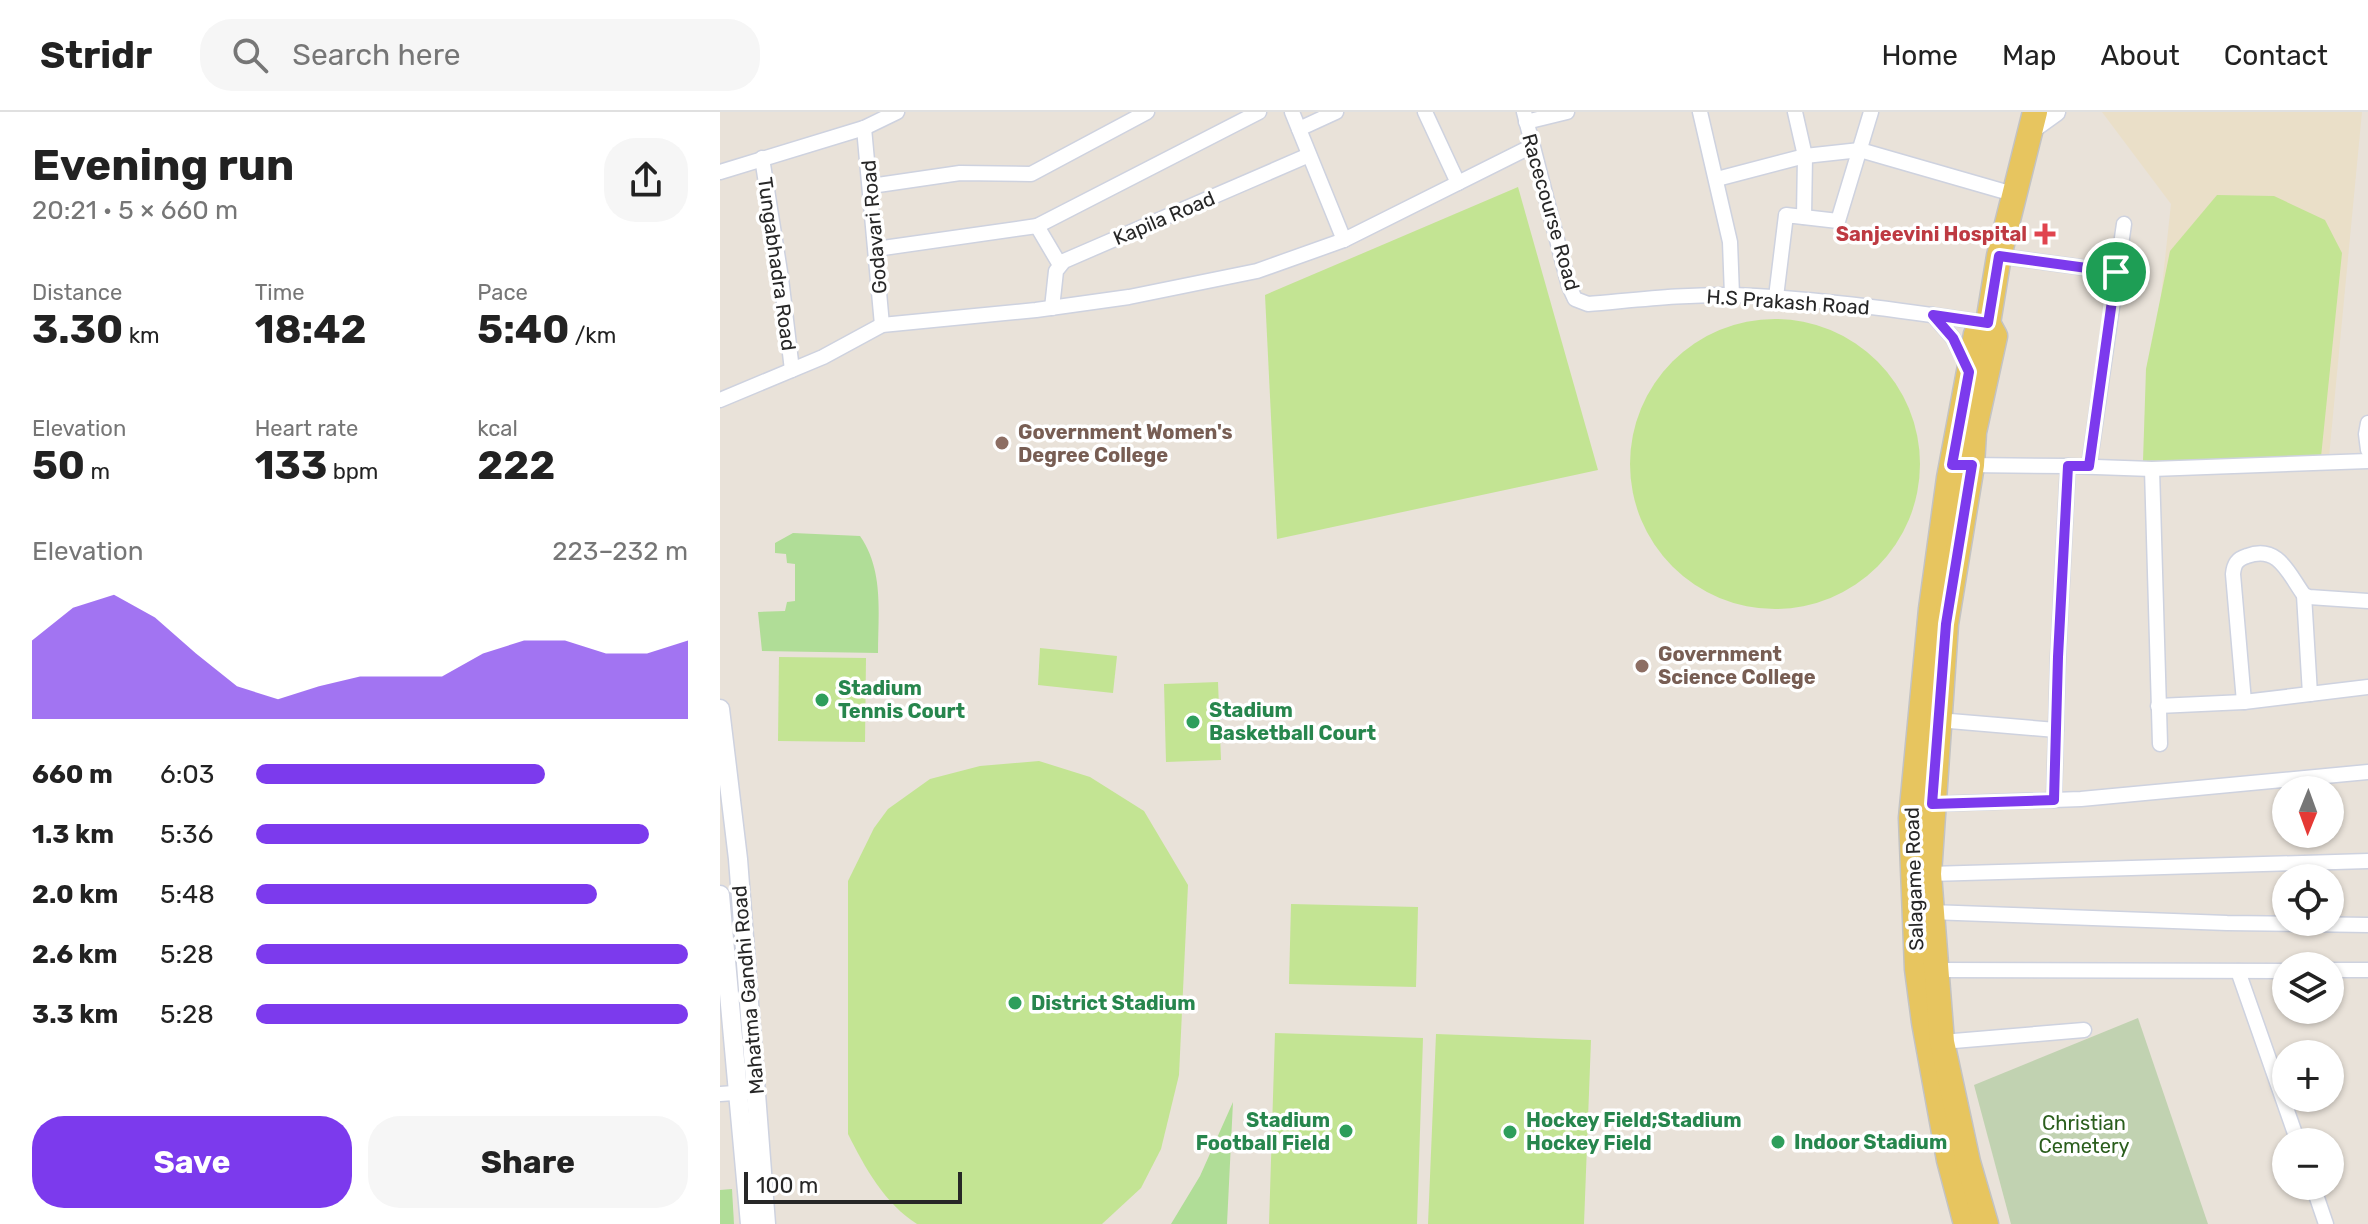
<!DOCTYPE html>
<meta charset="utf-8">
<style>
:root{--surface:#fff;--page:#f6f6f6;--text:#222;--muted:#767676;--line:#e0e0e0;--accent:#7c3aed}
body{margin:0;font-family:Rubik,sans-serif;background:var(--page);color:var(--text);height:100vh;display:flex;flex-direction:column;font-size:30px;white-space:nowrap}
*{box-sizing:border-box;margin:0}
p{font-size:26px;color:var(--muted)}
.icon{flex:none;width:44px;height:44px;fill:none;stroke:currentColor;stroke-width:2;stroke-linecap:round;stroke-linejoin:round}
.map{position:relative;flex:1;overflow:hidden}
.panel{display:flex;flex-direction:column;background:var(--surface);width:720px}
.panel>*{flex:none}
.needle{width:52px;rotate:181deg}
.controls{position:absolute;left:1552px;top:664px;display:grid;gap:16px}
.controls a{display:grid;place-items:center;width:72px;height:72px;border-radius:50%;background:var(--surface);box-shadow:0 2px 6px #0004;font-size:40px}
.scale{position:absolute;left:24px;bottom:20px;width:218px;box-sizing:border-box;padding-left:8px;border:4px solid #272727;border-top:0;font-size:22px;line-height:28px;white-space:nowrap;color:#272727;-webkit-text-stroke:6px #fff;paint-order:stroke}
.pin{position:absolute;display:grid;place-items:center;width:68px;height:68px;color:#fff;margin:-34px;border:4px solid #fff;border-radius:50%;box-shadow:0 2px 8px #0007}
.round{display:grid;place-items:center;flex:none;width:84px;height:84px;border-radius:32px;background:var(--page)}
.head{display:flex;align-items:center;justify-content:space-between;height:136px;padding:0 32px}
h1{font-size:44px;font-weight:700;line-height:60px}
.stats{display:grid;grid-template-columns:repeat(3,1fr);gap:12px;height:136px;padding:8px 32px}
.stats div{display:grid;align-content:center}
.stats b{font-size:40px;font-weight:700}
.stats small{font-size:22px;font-weight:400}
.stats p{font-size:22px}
.chart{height:224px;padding:16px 32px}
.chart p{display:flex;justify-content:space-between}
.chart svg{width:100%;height:144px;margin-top:8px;fill:var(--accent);opacity:.7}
.action{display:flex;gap:16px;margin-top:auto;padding:16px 32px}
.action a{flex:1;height:92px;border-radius:32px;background:var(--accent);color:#fff;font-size:32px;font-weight:700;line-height:92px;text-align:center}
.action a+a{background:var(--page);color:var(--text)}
ul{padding:0 32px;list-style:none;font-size:26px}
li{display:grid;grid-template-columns:128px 96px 1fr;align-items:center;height:60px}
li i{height:20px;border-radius:10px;background:var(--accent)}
header{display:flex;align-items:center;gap:48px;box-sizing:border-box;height:112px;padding:0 40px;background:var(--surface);border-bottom:2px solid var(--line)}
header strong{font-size:38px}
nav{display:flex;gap:44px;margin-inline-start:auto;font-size:28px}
.search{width:560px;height:72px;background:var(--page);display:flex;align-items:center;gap:20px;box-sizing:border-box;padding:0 28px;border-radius:32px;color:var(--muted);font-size:30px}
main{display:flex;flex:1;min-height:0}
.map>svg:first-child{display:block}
.education{fill:#eadfc8}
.green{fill:#b0dd97}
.cemetery{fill:#c1d2b1}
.pitch{fill:#c3e493}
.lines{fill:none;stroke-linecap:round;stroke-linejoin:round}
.minor-casing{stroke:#ced2df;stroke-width:17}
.tertiary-casing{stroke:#ced2df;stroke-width:21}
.primary-casing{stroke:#c3c3c3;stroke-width:27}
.minor{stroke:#fff;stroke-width:14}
.tertiary{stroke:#fff;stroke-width:18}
.primary{stroke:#e7c55f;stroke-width:24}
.route-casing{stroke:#fff;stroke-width:16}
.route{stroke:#7c3aed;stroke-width:10}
.health-dot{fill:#e0444e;stroke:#fff;stroke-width:3}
.education-dot{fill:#8d6e63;stroke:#fff;stroke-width:3}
.leisure-dot{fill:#2e9e5b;stroke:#fff;stroke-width:3}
.labels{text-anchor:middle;stroke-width:7;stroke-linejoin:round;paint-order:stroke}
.street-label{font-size:20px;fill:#272727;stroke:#fff}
.health-label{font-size:20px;font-weight:bold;fill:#be3a42;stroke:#fff;text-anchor:end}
.education-label{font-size:20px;font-weight:bold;fill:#785e54;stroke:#fff;text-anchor:start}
.leisure-label{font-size:20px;font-weight:bold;fill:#27864d;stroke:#fff;text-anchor:start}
.park-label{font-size:20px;fill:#2b5e1d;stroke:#fff}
</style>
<header>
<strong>Stridr</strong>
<div class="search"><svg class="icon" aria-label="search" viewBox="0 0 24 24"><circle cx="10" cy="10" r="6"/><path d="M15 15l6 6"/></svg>Search here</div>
<nav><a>Home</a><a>Map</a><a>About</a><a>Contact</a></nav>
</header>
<main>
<section class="panel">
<div class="head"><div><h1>Evening run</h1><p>20:21 · 5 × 660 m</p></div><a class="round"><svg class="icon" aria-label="share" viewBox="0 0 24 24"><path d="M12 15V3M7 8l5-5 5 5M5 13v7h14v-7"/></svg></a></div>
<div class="stats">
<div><p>Distance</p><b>3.30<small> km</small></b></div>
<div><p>Time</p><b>18:42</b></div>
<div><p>Pace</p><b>5:40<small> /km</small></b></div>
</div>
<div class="stats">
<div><p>Elevation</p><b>50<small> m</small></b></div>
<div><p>Heart rate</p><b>133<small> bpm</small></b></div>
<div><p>kcal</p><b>222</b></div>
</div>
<div class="chart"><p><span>Elevation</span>223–232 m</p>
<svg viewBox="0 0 160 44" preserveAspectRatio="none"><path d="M0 44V20L10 10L20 6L30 13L40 24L50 34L60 38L70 34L80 31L90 31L100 31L110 24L120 20L130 20L140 24L150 24L160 20V44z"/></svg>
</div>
<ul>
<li><b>660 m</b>6:03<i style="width:67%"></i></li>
<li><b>1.3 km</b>5:36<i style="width:91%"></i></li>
<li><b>2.0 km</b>5:48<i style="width:79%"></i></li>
<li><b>2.6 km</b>5:28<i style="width:100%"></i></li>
<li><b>3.3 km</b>5:28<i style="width:100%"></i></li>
</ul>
<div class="action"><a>Save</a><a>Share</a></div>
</section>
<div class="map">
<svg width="1648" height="1112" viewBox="0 0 1648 1112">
<rect width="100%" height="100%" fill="#e9e2d9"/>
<!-- education -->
<path class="education" d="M1382,0H1642L1609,345L1423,349L1451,92Z"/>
<!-- green -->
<g class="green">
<path d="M73,421L140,424C164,458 158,502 158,541L42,539L38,500L65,499L67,490L75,489V452L67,451L66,442L55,441V431Z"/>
<path d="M513,990L507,1112H451L480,1064Z"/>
<path d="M12,1077L14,1112H0V1078Z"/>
</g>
<!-- cemetery -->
<path class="cemetery" d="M1418,906L1488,1112H1291L1254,973Z"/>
<!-- pitch -->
<g class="pitch">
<path d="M798,75L878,358L557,427L545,183Z"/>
<path d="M1497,83L1554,84L1605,108L1622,141L1601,345L1423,349L1426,257L1450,139Z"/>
<circle cx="1055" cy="352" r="145"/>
<path d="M320,536L397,544L393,581L318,573Z"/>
<path d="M59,545L146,546L145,630L58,629Z"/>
<path d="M498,570L501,648L446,650L444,572Z"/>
<path d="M319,649L370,665L424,699L468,773L459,963L441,1037L421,1076L382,1112H197C165,1092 145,1056 128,1022V769L154,716L168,697L210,667L260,654Z"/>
<path d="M571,792L698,795L696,875L569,872Z"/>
<path d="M555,921L703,926L697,1112H549Z"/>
<path d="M716,922L871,928L864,1112H708Z"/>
</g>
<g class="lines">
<!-- minor casing -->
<g class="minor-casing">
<g id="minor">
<path d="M572,0L624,128"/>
<path d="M705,0L738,71"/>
<path d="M804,0L849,174L855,187L868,192C916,188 965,182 1014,183C1099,186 1184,199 1268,211"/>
<path d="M980,0L1010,130L1012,183"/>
<path d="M1075,0L1085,44L1084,105"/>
<path d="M806,10L847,0"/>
<path d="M144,16L162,213"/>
<path d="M579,17L616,0"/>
<path d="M42,46L61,166L72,258"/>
<path d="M0,60L144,16L177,0"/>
<path d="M997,67L1085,44L1140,38L1293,82"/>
<path d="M151,74L240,61L311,62L427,0"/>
<path d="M317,114L340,153"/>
<path d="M156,137L317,114L539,0"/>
<path d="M1279,144L1396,160"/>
<path d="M1056,185L1066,103L1118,109L1151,0"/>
<path d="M332,196L336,159L344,149L589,43"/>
<path d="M1213,203L1233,226L1248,256"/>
<path d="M0,288L103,245L162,213L316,198L409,185L537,159L624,128L812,34"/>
<path d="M1648,311L1646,322L1648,338"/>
<path d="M1246,353L1348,354L1338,545L1334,688"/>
<path d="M1348,354L1432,357L1648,349"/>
<path d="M1369,354L1404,112"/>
<path d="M1432,357L1440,632"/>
<path d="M1584,483L1590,582"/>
<path d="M1524,590L1513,462C1514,452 1517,447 1527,444C1559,432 1569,463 1584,483L1589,485L1648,489"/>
<path d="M1438,594L1524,590L1648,575"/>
<path d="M1218,608L1336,618"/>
<path d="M1212,692L1361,687L1648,660"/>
<path d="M1209,762L1648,749"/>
<path d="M1210,800L1507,811L1648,813"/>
<path d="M1216,858L1566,859"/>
<path d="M1610,858H1648"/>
<path d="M1518,859L1578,1030"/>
<path d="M1222,930L1364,918"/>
<path d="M0,982L28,980"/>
<path d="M1593,1074L1606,1112"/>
</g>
</g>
<!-- tertiary casing -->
<g class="tertiary-casing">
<g id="tertiary">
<path d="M1311,18L1336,0"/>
<path d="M0,597L18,747L46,1112"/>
<path d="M0,783L30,1112"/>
</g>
</g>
<!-- primary casing -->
<g class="primary-casing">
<g id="primary">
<path d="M1246,1112L1229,1048L1204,910L1197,857L1191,706L1211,497L1229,366L1256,222L1268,211L1279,144L1315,0"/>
<path d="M1266,1112L1248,1050L1222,930L1209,762L1226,512L1252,353L1254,320L1275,224L1268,211"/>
</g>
</g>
<!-- minor -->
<use href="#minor" class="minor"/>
<!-- tertiary -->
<use href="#tertiary" class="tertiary"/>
<!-- primary -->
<use href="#primary" class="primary"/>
</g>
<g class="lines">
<!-- route casing -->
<g class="route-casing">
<path id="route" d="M1279,144L1396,160L1369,354H1348L1338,545L1334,688L1212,692L1226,512L1252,353H1232L1249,260L1233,226L1213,203L1268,211Z"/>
</g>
<!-- route -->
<use href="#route" class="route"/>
</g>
<!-- markers -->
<path class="health-dot" d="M1321 110h8v8h8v8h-8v8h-8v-8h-8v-8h8z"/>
<g class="education-dot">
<circle cx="282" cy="331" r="8"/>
<circle cx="922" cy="554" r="8"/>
</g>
<g class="leisure-dot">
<circle cx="102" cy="588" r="8"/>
<circle cx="473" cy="610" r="8"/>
<circle cx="295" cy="891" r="8"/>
<circle cx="626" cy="1019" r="8"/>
<circle cx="790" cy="1020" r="8"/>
<circle cx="1058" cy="1030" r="8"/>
</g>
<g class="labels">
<!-- street labels -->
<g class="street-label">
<text transform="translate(831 100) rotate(74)" y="7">Racecourse Road</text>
<text transform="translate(444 106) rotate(-23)" y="7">Kapila Road</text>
<text transform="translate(154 115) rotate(-95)" y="7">Godavari Road</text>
<text transform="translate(57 152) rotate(82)" y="7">Tungabhadra Road</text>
<text transform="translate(1068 190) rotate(4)" y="7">H.S Prakash Road</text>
<text transform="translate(1194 767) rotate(-92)" y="7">Salagame Road</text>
<text transform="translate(28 878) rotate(-95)" y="7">Mahatma Gandhi Road</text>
</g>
<!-- health labels -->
<g class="health-label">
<text x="1307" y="129">Sanjeevini Hospital</text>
</g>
<!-- education labels -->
<g class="education-label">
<text x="298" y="327">Government Women's<tspan x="298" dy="23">Degree College</tspan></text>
<text x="938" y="549">Government<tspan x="938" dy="23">Science College</tspan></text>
</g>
<!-- leisure labels -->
<g class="leisure-label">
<text x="118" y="583">Stadium<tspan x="118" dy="23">Tennis Court</tspan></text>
<text x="489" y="605">Stadium<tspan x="489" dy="23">Basketball Court</tspan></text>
<text x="311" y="898">District Stadium</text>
<text x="610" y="1015" text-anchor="end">Stadium<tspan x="610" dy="23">Football Field</tspan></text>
<text x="806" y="1015">Hockey Field;Stadium<tspan x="806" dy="23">Hockey Field</tspan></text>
<text x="1074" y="1037">Indoor Stadium</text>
</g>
<!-- park labels -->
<g class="park-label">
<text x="1364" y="1018">Christian<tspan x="1364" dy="23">Cemetery</tspan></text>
</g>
</g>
</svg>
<div class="controls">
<a><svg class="needle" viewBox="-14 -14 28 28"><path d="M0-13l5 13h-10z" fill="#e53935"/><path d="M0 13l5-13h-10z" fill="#767676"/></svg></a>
<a><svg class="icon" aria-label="locate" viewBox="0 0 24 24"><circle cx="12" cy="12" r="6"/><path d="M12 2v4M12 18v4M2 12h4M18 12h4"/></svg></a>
<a><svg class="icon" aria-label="layers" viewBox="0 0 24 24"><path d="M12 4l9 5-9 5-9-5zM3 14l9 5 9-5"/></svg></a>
<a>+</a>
<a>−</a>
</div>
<div class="scale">100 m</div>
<div class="pin" style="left:1396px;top:160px;background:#1e9e55"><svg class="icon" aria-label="arrive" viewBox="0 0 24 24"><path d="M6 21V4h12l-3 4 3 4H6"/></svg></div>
</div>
</main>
